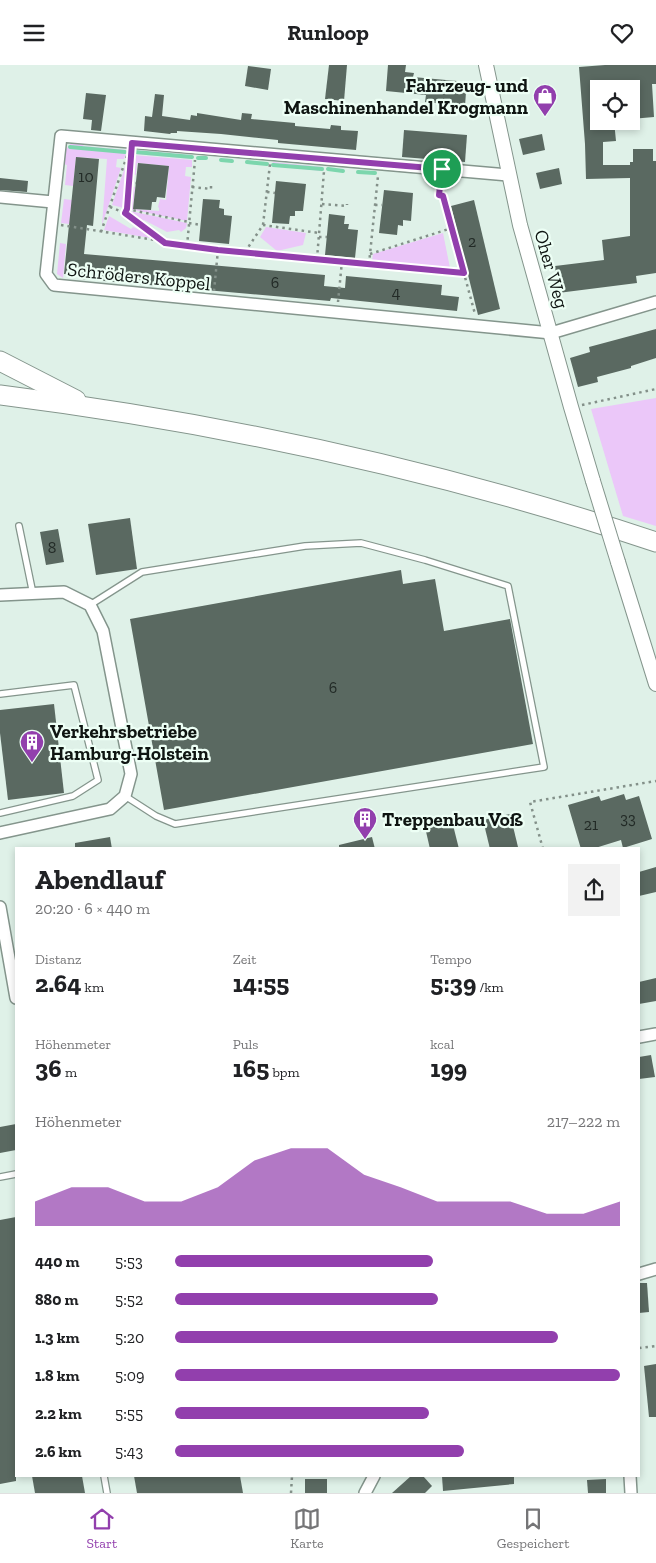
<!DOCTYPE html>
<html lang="de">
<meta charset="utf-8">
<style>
:root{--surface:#fff;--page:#f2f2f2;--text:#202124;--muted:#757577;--line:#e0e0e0;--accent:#923fad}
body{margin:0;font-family:"Zilla Slab",serif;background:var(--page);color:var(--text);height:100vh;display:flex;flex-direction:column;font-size:19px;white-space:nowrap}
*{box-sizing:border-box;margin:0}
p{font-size:16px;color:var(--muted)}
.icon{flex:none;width:28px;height:28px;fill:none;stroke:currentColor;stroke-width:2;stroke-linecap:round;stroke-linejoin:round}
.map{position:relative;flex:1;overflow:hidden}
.side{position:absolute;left:15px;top:782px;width:625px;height:630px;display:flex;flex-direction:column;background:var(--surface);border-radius:0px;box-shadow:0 2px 8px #0003}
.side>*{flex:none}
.fabs{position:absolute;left:590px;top:15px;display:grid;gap:10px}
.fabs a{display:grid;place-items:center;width:50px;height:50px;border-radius:0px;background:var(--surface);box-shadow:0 2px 8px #0003;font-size:25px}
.pin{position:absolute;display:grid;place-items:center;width:42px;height:42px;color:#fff;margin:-21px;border:2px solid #fff;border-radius:50%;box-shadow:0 1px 5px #0007}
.round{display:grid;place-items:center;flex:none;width:52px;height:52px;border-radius:0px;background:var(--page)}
.headline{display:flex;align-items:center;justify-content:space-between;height:85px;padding:0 20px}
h1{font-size:28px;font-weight:800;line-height:38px}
.metrics{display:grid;grid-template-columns:repeat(3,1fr);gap:8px;height:85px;padding:5px 20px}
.metrics div{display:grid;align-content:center}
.metrics b{font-size:25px;font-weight:800}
.metrics small{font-size:14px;font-weight:400}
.metrics p{font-size:14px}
.chart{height:140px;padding:10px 20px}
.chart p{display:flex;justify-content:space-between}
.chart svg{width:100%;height:90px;margin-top:5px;fill:var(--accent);opacity:.7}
ul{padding:0 20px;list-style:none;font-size:16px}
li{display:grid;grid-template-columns:80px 60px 1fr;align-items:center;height:38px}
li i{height:12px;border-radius:6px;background:var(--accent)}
header{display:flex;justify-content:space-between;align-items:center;height:65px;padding:0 20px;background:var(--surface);font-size:22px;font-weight:800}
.menu{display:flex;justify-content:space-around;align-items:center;height:70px;border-top:1px solid var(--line);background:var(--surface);font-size:14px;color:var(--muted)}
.menu a{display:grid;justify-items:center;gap:2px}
.menu .active{color:var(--accent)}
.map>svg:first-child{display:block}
.green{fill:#ebc7f9}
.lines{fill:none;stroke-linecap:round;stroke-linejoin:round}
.stream{stroke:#7cd6ad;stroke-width:4}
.building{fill:#5a6961}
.service-casing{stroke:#84958c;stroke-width:8}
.minor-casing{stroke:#84958c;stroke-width:14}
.tertiary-casing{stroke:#84958c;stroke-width:16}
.trunk-casing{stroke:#84958c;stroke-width:21}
.path{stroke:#839089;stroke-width:2.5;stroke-dasharray:2.5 4;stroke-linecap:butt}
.service{stroke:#fff;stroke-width:5.5}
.minor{stroke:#fff;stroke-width:11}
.tertiary{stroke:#fff;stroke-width:14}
.trunk{stroke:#fff;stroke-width:19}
.tertiary-bridge-casing{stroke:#84958c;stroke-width:16;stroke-linecap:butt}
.tertiary-bridge{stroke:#fff;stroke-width:14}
.route-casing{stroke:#fff;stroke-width:10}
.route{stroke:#923fad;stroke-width:6}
.labels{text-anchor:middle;stroke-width:4.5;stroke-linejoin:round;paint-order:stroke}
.number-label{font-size:16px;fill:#222a26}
.poi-label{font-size:19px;font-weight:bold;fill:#0f1512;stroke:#edfff5;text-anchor:start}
.street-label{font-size:19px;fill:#0f1512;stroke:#edfff5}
</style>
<header><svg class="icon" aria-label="menu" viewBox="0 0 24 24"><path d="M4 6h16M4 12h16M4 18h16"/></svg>Runloop<svg class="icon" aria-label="heart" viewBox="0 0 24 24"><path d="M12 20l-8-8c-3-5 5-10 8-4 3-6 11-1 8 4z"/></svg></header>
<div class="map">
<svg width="656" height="1428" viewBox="0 0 656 1428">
<rect width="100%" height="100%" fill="#dff1e8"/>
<!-- green -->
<g class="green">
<path d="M80,76L84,81L127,85L124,94H117L116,102L121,103L102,160L107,94L76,92L73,121L65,120L67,100L63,99L65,85L69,81V84L70,79Z"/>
<path d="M134,85L192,90V94L134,89Z"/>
<path d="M133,90L192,95V102H186L185,111L191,112L187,156L129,144L131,121L135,122L133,144L159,146V143L158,142L160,134L166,135L169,101L137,98L136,110L132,109Z"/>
<path d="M273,97L323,102L322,106L272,101Z"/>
<path d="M125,102L128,103L124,143L112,140Z"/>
<path d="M64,134L72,135L69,159L61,158Z"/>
<path d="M130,146L187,158L186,163L181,167L179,165L167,167L144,155L143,156L129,148Z"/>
<path d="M109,151L131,164L133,162L150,170V173L104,165Z"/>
<path d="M266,162L306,168L303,180L277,186L260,172Z"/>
<path d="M443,168L450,203L372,196L373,189Z"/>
<path d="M60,178L66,179L63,213L57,209Z"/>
<path d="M656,333V461L623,451L591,344Z"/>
</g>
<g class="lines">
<!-- stream -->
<g class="stream">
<path d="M70,82L125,87"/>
<path d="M135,87L192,92"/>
<path d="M198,93H206"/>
<path d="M221,95L232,96"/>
<path d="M247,97L267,99"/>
<path d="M273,100L322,104"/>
<path d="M328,104L343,106"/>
<path d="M358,107L375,108"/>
</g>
</g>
<!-- building -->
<g class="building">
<path d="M329,0H347L344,36L325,34Z"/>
<path d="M388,0H406L405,7L414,8L413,12L457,16L456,27H466L465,41L425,37L426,30L386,26Z"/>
<path d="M605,0H656V19H652L654,52L631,54V24H599V56H614L616,76L603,77V100H630V97H633V84H653V96H656V208L636,211L637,218L558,228L555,201L604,195L602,175L630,171V113L586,114L585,79L579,2Z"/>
<path d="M248,1L271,4L268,25L245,21Z"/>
<path d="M86,28L106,30L101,66L91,65L92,55L83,54Z"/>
<path d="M155,29L164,30L162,51L190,55L191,50L197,51V48L241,55L242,48L252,49L251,54L295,58V61L330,64L331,60L341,61V65L358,66L356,85L278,78V75L221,69L177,66V68H171L170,69L144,66L145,51L152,52Z"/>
<path d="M404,65L467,70L465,97L402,92Z"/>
<path d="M542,69L545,85L523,90L519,74Z"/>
<path d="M76,92L99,94L93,161L87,160L84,189L325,210L324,221L345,223L346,211L442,220L441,230L459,232L457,246L331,233L330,236L82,214V210L64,209Z"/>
<path d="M138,98L169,101L165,133L157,132L156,137H152L151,145L133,144Z"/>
<path d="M559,103L562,119L540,124L536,108Z"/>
<path d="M0,113L28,116L27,127L0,125Z"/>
<path d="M276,116L306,119L303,146H295V151H290L289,159L272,158Z"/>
<path d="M384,125L413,128L411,156L403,155V161L398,160L397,170L379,168Z"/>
<path d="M203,134L220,135L219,143L224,144V150L232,151L229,179L199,176Z"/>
<path d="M474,135L500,244L478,250L451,141Z"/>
<path d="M329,149L345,151L344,159H349L348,164L358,165L355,193L325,190Z"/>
<path d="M656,264V293L631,301V303L597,312L598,317L578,322L570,293L590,287L589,282Z"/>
<path d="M130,453L137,504L96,510L88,459Z"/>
<path d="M58,464L64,497L46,500L40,467Z"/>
<path d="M401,505L403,519L435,514L444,566L510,554L533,679L164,745L130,554Z"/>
<path d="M54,639L64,728L8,735L0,668V645Z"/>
<path d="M624,729L626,735L639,731L652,774L623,783L621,775L592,784H581L568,740L599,731L601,736Z"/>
<path d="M510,749L518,782L490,784L483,755Z"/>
<path d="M452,756L459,784H430L425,762Z"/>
<path d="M110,772L112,784H75V778Z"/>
<path d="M372,772L375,784H339V780Z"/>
<path d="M656,802V827L639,831V807Z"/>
<path d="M656,913V936L639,939V917Z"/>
<path d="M651,990L655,1012L639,1014V992Z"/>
<path d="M16,1059V1085L0,1088V1062Z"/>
<path d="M16,1152V1416L0,1419V1155Z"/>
<path d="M639,1218H647L649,1247L639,1248Z"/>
<path d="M656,1299V1352H649L644,1301Z"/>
<path d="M32,1411H82L85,1428H35Z"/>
<path d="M134,1411H240L243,1428H137Z"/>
<path d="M411,1411H423L432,1421L425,1428H392Z"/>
<path d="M442,1411H514V1419L443,1426Z"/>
<rect x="305" y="1414" width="22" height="14"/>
<path d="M606,1414V1428H588L587,1415Z"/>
</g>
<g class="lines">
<!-- service casing -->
<g class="service-casing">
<g id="service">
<path d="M19,461L33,529"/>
<path d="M90,540L142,507L305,481L361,478L425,495L508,521L544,702L175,759L156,751L125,731"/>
<path d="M0,629L74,620L98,715L73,731L0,748"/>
<path d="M0,1112L16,1109"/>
<path d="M104,1411L107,1428"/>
</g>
</g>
<!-- minor casing -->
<g class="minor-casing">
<g id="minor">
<path d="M508,110L61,71L46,209L54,220L551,268L656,237"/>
<path d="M0,132L53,137"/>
<path d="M0,530L64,527L90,540L103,566L131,709L125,731L110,744L0,768"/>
<path d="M0,842L16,933"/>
<path d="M639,972L656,969"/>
<path d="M639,1209L656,1204"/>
<path d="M630,1411L631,1428"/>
<path d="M365,1428L374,1411"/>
</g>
</g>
<!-- tertiary casing -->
<g class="tertiary-casing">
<g id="tertiary">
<path d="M486,0L520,160L571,342L593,416"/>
<path d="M618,497L656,619"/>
</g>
</g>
<!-- trunk casing -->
<g class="trunk-casing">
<g id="trunk">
<path d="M0,296L76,335"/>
<path d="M0,330C222,358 443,406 656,477"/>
</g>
</g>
<!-- path -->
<g class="path">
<path d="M441,115L439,130L443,131L475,249"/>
<path d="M129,117L136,118"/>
<path d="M192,122L211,124V120"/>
<path d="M267,127L275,128"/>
<path d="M322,139L347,141V139"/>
<path d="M375,140H382"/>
<path d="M110,142L125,148L163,176"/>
<path d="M127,144L189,157"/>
<path d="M125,148L127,144L131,89"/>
<path d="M189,158L201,160"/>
<path d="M61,160L218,185L464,208"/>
<path d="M263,160L319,168"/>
<path d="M101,167L128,88"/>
<path d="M319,172H327"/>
<path d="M187,181L195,95"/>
<path d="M245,187L263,160L270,99"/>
<path d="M370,189L452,163"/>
<path d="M317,194L324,106"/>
<path d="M369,199L378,111"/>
<path d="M214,226L218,185"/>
<path d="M338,237L342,196"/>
<path d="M582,340L656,324"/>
<path d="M543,784L530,737L656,716"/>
<path d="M639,1283L656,1281"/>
<path d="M291,1428L292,1411"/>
</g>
<!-- service -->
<use href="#service" class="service"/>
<!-- minor -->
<use href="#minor" class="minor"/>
<!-- tertiary -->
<use href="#tertiary" class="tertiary"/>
<!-- trunk -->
<use href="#trunk" class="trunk"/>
<!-- tertiary-bridge casing -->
<g class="tertiary-bridge-casing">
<path id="tertiary-bridge" d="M593,416L618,497"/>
</g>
<!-- tertiary-bridge -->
<use href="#tertiary-bridge" class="tertiary-bridge"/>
</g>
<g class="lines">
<!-- route casing -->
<g class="route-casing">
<path id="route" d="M132,78L442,104L439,130L443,131L464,208L218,185L165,178L125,148L127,144Z"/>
</g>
<!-- route -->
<use href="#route" class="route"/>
</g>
<!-- icons -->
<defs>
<g id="shop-pin" transform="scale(1.25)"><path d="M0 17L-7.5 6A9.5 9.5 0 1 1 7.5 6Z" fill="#923fad" stroke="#edfff5"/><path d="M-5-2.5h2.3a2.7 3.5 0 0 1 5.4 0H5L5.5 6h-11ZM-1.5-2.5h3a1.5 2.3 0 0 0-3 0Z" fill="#fff"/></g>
<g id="building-pin" transform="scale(1.25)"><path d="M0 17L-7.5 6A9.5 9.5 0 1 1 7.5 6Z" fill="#923fad" stroke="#edfff5"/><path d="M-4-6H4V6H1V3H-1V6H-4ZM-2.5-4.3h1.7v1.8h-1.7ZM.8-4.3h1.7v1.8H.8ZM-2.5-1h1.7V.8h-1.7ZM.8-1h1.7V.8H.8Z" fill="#fff"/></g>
</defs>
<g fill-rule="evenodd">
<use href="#shop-pin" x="545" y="31"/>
<use href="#building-pin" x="32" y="677"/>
<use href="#building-pin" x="365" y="754"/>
</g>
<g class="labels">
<!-- number labels -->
<g class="number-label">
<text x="86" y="117">10</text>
<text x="472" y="182">2</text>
<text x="275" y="223">6</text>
<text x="396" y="233">4</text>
<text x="52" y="488">8</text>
<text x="333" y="628">6</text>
<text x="628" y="759">33</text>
<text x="591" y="765">21</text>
</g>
<!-- poi labels -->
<g class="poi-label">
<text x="528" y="27" text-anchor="end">Fahrzeug- und<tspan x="528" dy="22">Maschinenhandel Krogmann</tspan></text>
<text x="50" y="673">Verkehrsbetriebe<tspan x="50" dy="22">Hamburg-Holstein</tspan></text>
<text x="382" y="761">Treppenbau Voß</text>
</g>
<!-- street labels -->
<g class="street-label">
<text transform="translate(552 204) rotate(74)" y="7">Oher Weg</text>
<text transform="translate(139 211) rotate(6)" y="7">Schröders Koppel</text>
</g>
</g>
</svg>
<div class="fabs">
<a><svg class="icon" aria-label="locate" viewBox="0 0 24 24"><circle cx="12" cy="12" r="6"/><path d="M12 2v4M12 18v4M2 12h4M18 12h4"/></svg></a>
</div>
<div class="pin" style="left:442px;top:104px;background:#1e9e55"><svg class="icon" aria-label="arrive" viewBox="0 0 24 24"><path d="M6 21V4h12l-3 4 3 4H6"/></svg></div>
<section class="side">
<div class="headline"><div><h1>Abendlauf</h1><p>20:20 · 6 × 440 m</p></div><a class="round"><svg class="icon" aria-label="share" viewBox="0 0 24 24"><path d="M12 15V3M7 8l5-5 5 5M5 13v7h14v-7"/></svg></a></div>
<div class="metrics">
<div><p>Distanz</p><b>2.64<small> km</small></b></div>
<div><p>Zeit</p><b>14:55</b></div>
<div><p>Tempo</p><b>5:39<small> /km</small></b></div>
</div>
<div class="metrics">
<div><p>Höhenmeter</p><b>36<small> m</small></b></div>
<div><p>Puls</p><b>165<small> bpm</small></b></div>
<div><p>kcal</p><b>199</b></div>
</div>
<div class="chart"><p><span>Höhenmeter</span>217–222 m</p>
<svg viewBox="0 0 160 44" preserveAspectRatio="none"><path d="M0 44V32L10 25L20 25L30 32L40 32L50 25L60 12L70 6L80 6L90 19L100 25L110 32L120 32L130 32L140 38L150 38L160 32V44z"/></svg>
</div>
<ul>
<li><b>440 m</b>5:53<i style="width:58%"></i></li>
<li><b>880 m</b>5:52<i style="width:59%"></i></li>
<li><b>1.3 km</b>5:20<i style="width:86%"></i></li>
<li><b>1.8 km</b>5:09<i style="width:100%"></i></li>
<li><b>2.2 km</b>5:55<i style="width:57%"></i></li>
<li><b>2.6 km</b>5:43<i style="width:65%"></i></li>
</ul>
</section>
</div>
<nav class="menu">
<a class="active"><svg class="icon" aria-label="home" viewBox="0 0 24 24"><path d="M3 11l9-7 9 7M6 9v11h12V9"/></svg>Start</a>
<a><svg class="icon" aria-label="map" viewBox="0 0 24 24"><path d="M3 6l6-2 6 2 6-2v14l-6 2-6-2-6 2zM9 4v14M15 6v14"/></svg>Karte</a>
<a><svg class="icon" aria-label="saved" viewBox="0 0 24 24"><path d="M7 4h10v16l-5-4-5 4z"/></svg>Gespeichert</a>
</nav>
